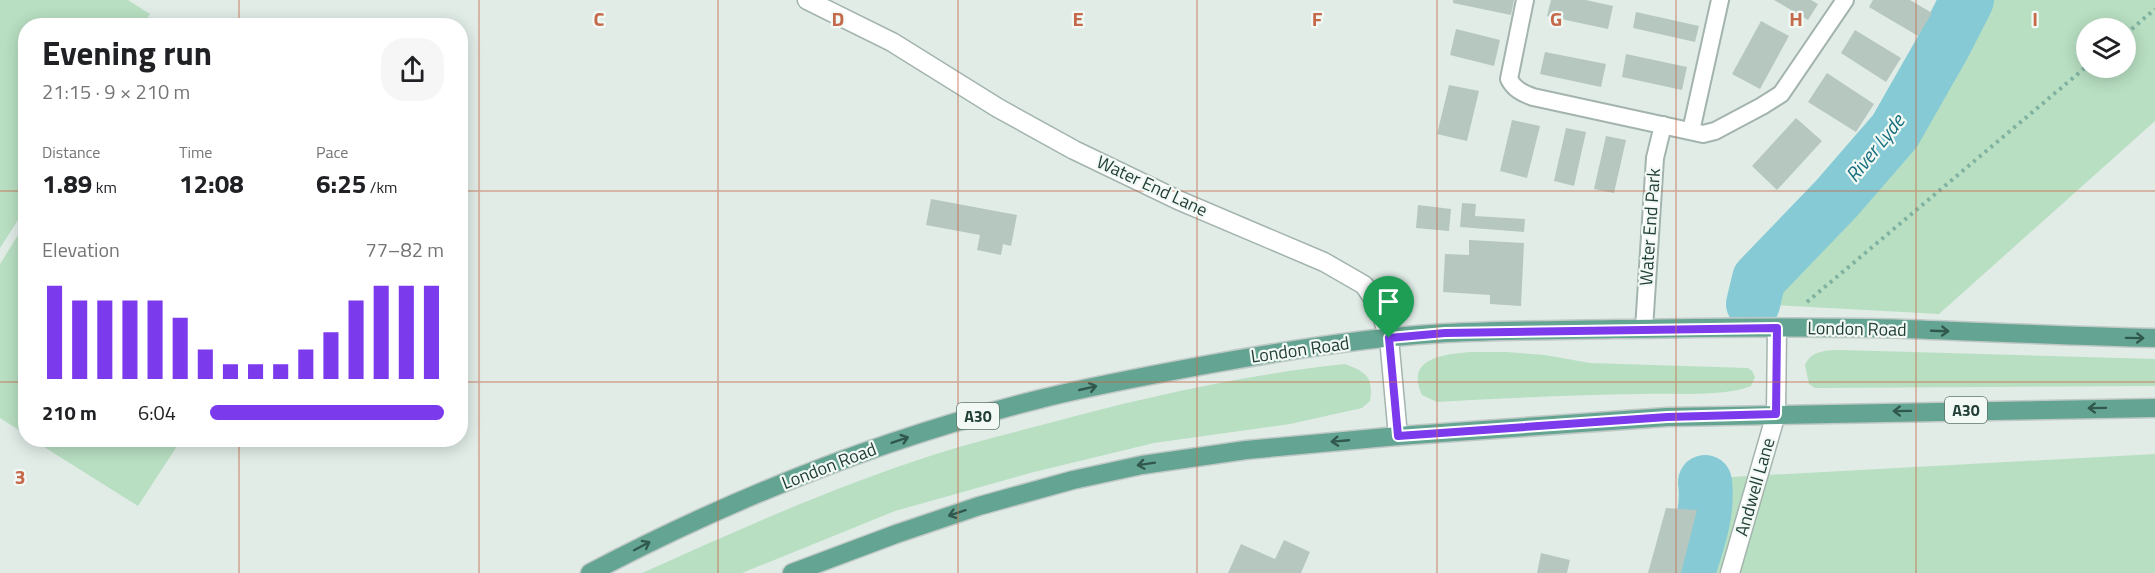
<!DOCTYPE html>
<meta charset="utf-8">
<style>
:root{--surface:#fff;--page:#f6f6f6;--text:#202124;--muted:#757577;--accent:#7c3aed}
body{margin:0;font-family:"Titillium Web",sans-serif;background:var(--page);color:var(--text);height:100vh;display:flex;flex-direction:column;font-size:22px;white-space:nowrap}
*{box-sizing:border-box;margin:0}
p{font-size:20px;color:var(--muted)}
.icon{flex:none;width:33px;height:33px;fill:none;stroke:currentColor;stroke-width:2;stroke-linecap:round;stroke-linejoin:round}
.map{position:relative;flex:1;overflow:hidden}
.details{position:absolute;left:18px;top:18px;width:450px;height:429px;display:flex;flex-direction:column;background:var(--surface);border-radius:24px;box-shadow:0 3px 15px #0003}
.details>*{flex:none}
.fabs{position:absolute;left:2076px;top:18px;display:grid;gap:12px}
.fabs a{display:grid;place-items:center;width:60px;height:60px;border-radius:50%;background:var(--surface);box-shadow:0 3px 15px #0003;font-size:30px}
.pin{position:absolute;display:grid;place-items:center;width:51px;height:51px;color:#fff;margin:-62px -26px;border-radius:50% 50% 50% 0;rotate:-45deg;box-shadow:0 0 6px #0007}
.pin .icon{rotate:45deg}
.round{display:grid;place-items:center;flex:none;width:63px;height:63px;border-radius:24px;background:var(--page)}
.summary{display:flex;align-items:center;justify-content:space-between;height:102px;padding:0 24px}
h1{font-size:33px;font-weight:700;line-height:45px}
.stats{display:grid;grid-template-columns:repeat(3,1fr);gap:9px;height:102px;padding:6px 24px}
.stats div{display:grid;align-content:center}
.stats b{font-size:26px;font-weight:700}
.stats small{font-size:16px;font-weight:400}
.stats p{font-size:16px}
.chart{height:168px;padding:12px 24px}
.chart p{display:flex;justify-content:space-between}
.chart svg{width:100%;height:108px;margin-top:6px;stroke:var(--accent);stroke-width:6}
ul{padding:0 24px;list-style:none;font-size:20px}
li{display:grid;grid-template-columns:96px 72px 1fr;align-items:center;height:45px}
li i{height:15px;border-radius:8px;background:var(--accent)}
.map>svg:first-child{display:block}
.green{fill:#b8dfc2;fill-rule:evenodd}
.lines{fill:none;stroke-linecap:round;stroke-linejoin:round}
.river{stroke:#85cad5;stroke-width:54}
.building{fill:#b6c7c0}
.service-casing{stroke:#a3b4ae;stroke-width:20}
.minor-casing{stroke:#a3b4ae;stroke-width:21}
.primary-casing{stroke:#c1c9c6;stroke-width:21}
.path{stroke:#7fb2a1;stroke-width:4;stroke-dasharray:3 4.5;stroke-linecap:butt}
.service{stroke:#fff;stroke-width:16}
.minor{stroke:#fff;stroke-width:18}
.primary{stroke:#63a592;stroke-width:18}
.oneway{stroke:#31584c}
.route-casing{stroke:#fff;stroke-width:12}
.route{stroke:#7c3aed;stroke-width:8}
.grid{fill:none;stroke:#c4694a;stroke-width:1.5;stroke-opacity:0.55}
.labels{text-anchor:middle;stroke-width:4.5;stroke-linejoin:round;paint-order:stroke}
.shield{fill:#f2f9f5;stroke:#5f766f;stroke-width:1.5}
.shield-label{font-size:16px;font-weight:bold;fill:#203e35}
.street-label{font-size:18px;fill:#203e35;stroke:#f2f9f5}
.water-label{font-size:20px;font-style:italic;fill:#176f7e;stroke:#f2f9f5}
.grid-label{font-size:20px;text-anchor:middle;font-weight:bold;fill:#c4694a;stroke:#f2f9f5;stroke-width:4.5;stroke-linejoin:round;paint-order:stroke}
</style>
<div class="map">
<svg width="2155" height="573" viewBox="0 0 2155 573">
<rect width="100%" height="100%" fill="#e1ece7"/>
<!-- green -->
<g class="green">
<path d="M0,0H128L150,14L143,25L26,26L25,209L0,248Z"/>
<path d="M1965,0H2155V121L1939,314L1753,304L1759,279L1895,131ZM2086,28H2126V68H2086Z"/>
<path d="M25,224V434L0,418V264Z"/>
<path d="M1842,350L2155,359V386L1815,388L1809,384L1805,365C1811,350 1828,350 1842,350Z"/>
<path d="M1472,352H1506L1545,355L1590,363L1748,368L1752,371L1755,377L1751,386C1725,397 1672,393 1642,394C1574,395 1505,398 1437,402L1422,395C1404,357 1446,354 1472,352Z"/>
<path d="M1345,364C1366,372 1374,377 1370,401L1362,408L1290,424L1154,443L1030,473L895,511L742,573H642C738,530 833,487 933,455C966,444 1000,436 1034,427C1136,399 1240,375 1345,364Z"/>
<path d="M33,440H181L138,506Z"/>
<path d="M2155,454V573H1685L1731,477Z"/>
</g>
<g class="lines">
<!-- river -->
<g class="river">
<path d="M1753,304L1759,279L1836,199L1895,131L1944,45L1967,0"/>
<path d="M1688,573C1697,544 1709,513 1705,482"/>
</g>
</g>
<!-- building -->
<g class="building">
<path d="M1453,0H1514L1511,15L1453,3Z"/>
<path d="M1551,0H1586L1613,6L1608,29L1547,16Z"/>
<path d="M1774,0H1811L1818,4L1808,20Z"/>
<path d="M1873,0H1910L1932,13L1918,36L1869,7Z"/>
<path d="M1636,12L1699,26L1695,42L1633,28Z"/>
<path d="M1761,21L1789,36L1760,89L1732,74Z"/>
<path d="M1456,29L1500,40L1494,66L1450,55Z"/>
<path d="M1855,30L1901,58L1886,82L1841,53Z"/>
<path d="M1545,52L1606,64L1601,87L1540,74Z"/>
<path d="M1626,54L1687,67L1682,90L1622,77Z"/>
<path d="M1827,73L1874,104L1856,132L1808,102Z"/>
<path d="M1449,85L1479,91L1467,141L1437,134Z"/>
<path d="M1796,118L1822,141L1777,190L1752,166Z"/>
<path d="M1512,120L1540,126L1527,178L1500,171Z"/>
<path d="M1566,128L1586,132L1574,186L1554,181Z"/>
<path d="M1606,136L1626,140L1614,193L1594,189Z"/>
<path d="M931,199L1017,215L1011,246L1003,244L1001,255L977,250L980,235L926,225Z"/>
<path d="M1462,203L1476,204L1475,216L1525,219L1524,232L1460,227Z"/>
<path d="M1418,205L1451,209L1449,231L1416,228Z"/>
<path d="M1469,240L1524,243L1521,306L1490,304V295L1443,292L1445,254L1469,255Z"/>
<path d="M1666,508L1697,510L1681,573H1648Z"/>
<path d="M1284,540L1310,552L1301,573H1228L1241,544L1275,559Z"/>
<path d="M1541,553L1570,560L1567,573H1537Z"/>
</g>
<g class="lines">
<!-- service casing -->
<g class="service-casing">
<g id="service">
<path d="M1525,0L1509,79C1514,89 1522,93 1533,97L1703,134L1715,131L1762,106L1781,94L1845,0"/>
<path d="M1691,131L1720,0"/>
<path d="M1644,329L1655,158L1663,125"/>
</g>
</g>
<!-- minor casing -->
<g class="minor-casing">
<g id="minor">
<path d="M807,0L892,42L998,108L1074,150L1178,200L1324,262L1364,285L1379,307L1389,338L1398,436"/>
<path d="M1730,573L1776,414L1777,328"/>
</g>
</g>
<!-- primary casing -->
<g class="primary-casing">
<g id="primary">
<path d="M590,573C732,498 884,438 1040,399C1100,384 1161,373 1222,362C1296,349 1371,337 1446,333C1502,330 1559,330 1615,329C1712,328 1809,326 1905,329C1988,332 2072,336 2155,338"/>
<path d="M792,573L896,534L979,506L1073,480L1142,465L1246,450L1398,436L1667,417L2155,408"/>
</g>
</g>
<!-- path -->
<g class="path">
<path d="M2126,34L2155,9"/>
<path d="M1807,302L2086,67"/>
</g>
<!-- service -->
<use href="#service" class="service"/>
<!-- minor -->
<use href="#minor" class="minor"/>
<!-- primary -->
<use href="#primary" class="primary"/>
</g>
<!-- one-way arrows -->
<defs><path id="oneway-shaft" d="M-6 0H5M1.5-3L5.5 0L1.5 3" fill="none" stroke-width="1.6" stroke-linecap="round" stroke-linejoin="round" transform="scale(1.5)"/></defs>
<g class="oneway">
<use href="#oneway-shaft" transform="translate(1940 331) rotate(2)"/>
<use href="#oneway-shaft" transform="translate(2135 338) rotate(1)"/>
<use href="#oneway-shaft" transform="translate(1088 388) rotate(-13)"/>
<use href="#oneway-shaft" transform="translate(2097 408) rotate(179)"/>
<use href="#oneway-shaft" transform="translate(1902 411) rotate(179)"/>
<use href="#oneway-shaft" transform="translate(900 440) rotate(-19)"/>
<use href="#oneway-shaft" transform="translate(1340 441) rotate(175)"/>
<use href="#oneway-shaft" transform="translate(1146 464) rotate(171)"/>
<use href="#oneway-shaft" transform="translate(957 513) rotate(162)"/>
<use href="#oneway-shaft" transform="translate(642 546) rotate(-28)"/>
</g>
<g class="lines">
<!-- route casing -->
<g class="route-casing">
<path id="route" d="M1777,328L1776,414L1667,417L1398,436L1389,338L1445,333Z"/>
</g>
<!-- route -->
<use href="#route" class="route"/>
</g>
<!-- grid -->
<path class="grid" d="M239,0V26M479,0V573M718,0V573M958,0V573M1197,0V573M1437,0V573M1676,0V573M1916,0V573M0,191H26M460,191H2155M0,382H26M460,382H2155M239,440V573"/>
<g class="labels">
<!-- shield labels -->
<g class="shield">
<rect x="1945" y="397" width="42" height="26" rx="4.5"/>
<rect x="957" y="403" width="42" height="26" rx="4.5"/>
</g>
<g class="shield-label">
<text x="1966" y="416">A30</text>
<text x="978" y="422">A30</text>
</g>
<!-- street labels -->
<g class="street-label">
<text transform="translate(1152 186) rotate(25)" y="6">Water End Lane</text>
<text transform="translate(1650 227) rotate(-86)" y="6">Water End Park</text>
<text transform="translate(1857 329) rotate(1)" y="6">London Road</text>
<text transform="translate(1300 350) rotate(-8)" y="6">London Road</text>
<text transform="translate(829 466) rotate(-21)" y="6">London Road</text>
<text transform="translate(1755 487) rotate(-74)" y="6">Andwell Lane</text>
</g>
<!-- water labels -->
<g class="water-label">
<text transform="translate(1875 148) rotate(-51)" y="7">River Lyde</text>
</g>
</g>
<g class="grid-label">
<text x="599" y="26">C</text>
<text x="838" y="26">D</text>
<text x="1078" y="26">E</text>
<text x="1317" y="26">F</text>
<text x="1556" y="26">G</text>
<text x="1796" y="26">H</text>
<text x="2035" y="26">I</text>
<text x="20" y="484">3</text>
</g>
</svg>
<div class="fabs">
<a><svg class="icon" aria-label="layers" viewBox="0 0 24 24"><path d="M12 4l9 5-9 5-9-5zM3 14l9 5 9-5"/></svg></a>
</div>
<div class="pin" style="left:1389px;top:338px;background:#1e9e55"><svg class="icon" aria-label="arrive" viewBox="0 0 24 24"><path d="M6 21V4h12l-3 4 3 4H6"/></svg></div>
<section class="details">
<div class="summary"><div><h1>Evening run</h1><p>21:15 · 9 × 210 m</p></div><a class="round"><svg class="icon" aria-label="share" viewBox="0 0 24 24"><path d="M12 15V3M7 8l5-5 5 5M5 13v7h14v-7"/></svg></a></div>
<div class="stats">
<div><p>Distance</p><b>1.89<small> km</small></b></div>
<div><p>Time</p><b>12:08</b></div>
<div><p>Pace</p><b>6:25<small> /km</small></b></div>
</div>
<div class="chart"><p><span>Elevation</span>77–82 m</p>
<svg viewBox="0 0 160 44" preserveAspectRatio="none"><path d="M5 44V6M15 44V12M25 44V12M35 44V12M45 44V12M55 44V19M65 44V32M75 44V38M85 44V38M95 44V38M105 44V32M115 44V25M125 44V12M135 44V6M145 44V6M155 44V6"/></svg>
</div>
<ul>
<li><b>210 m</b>6:04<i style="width:100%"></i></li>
</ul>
</section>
</div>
